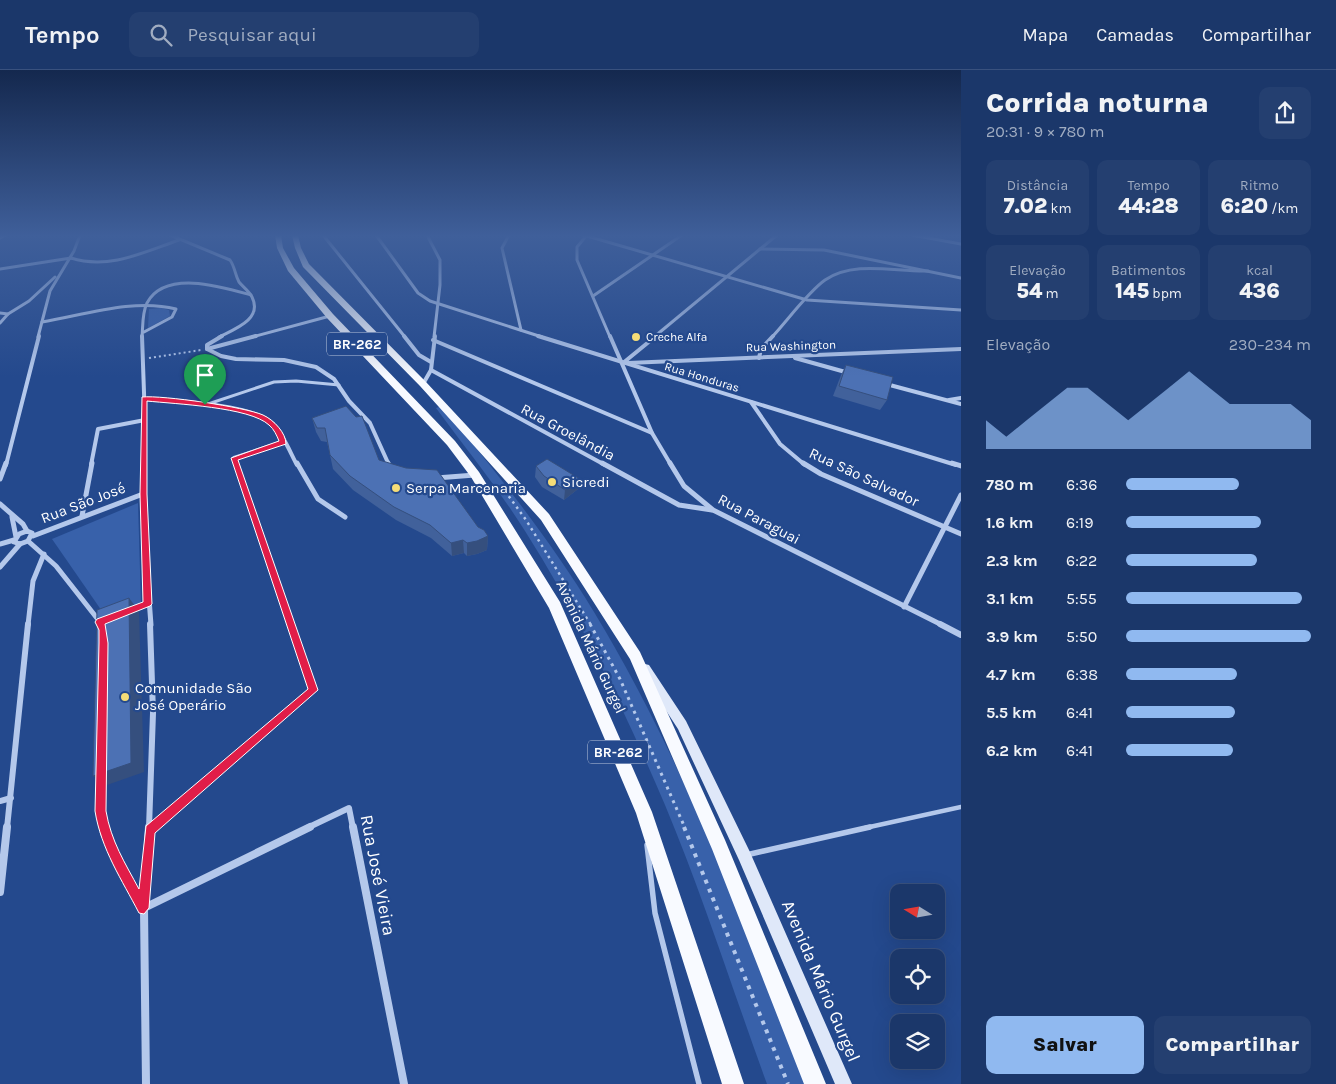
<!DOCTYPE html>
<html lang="pt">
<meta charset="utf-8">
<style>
:root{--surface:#1b376a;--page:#243f70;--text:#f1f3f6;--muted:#a0acc1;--line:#39517e;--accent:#90b9f0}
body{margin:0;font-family:Karla,sans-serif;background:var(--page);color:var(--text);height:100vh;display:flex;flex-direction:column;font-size:19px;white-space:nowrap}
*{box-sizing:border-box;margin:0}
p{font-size:16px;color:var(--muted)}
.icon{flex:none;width:28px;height:28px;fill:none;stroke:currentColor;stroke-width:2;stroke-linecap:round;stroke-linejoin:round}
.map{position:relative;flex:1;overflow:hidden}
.details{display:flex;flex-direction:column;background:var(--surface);width:375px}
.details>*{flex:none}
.needle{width:32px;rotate:281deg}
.buttons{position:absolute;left:890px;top:814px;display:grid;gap:10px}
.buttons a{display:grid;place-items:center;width:55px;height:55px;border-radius:10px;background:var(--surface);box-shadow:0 5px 20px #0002,0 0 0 1px var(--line);font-size:25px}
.pin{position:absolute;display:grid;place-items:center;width:42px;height:42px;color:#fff;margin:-51px -21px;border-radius:50% 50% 50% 0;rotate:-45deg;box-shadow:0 0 5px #0007}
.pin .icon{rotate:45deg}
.round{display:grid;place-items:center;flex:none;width:52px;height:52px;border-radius:10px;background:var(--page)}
.headline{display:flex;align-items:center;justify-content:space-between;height:85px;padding:0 25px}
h1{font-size:28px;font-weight:800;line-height:38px}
.metrics{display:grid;grid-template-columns:repeat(3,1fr);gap:8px;height:85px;padding:5px 25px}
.metrics div{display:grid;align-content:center;border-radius:10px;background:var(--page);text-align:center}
.metrics b{font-size:21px;font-weight:800}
.metrics small{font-size:14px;font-weight:400}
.metrics p{font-size:14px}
.chart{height:140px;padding:10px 25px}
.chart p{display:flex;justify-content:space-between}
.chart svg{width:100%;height:90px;margin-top:5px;fill:var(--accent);opacity:.7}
.action{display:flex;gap:10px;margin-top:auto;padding:10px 25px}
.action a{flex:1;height:58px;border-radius:10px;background:var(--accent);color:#111;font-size:20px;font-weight:800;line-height:58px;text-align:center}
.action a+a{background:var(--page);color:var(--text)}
ul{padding:0 25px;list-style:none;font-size:16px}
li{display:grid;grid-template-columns:80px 60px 1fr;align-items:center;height:38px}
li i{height:12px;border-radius:6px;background:var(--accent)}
header{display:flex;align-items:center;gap:30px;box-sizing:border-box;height:70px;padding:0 25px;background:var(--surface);border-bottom:1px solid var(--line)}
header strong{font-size:24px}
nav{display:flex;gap:28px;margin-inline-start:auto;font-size:18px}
.search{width:350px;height:45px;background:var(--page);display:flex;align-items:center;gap:12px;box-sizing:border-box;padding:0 18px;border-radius:10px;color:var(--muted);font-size:19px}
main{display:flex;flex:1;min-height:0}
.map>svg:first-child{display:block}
.green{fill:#3861aa}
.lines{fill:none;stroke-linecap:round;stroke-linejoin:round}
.path-far3{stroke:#b4c8eb;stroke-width:2;stroke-dasharray:2 3;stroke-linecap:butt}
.path-far2{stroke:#b4c8eb;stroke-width:2.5;stroke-dasharray:2.5 4;stroke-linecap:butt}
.path-far1{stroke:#b4c8eb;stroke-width:3;stroke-dasharray:3 4.5;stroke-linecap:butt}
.path{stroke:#b4c8eb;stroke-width:4;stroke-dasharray:4 5.5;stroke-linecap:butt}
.lane-far3{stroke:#b4c8eb;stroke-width:3}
.lane-far2{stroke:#b4c8eb;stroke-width:4}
.lane-far1{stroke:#b4c8eb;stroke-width:4.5}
.lane{stroke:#b4c8eb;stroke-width:5.5}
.street-far4{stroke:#b4c8eb;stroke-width:3}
.street-far3{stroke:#b4c8eb;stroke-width:4}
.street-far2{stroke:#b4c8eb;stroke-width:5}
.street-far1{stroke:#b4c8eb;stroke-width:6}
.street{stroke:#b4c8eb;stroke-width:8}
.secondary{fill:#dfe8f9;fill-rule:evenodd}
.primary{fill:#f8faff;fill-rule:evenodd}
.wall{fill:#41619b}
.shaded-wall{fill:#354f7e}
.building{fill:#4c71b4;stroke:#354f7e}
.route{fill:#e11d48;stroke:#fff;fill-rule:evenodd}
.poi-dot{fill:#f5dc77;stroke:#24498d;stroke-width:2}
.labels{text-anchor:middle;stroke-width:4.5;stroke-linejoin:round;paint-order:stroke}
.far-poi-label{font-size:12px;fill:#fff;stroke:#24498d;text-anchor:start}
.far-street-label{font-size:12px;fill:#fff;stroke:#24498d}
.shield{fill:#24498d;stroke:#bdc8dd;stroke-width:1}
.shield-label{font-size:14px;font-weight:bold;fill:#fff}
.street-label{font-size:15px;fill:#fff;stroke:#24498d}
.poi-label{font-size:15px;fill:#fff;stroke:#24498d;text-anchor:start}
.near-street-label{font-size:18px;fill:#fff;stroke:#24498d}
</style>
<header>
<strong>Tempo</strong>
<div class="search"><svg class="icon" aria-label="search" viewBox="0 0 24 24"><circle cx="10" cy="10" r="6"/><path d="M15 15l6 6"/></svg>Pesquisar aqui</div>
<nav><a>Mapa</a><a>Camadas</a><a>Compartilhar</a></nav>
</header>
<main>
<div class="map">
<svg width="961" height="1014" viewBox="0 0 961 1014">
<rect width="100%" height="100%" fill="#24498d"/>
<!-- green -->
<g class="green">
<path d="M161,238L169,240L170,246L148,258L149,239Z"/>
<path d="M442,336C496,402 550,469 594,542C684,690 744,854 807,1014H767C733,921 703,826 665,735C625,641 580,548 525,461C498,418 466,379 436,338Z"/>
<path d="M138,433L141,534L106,547L52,469Z"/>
</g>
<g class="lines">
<!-- path-far3 -->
<path class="path-far3" d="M149,288L201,280"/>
<!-- path-far2 -->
<path class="path-far2" d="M505,421L526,450L591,555"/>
<!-- path-far1 -->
<path class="path-far1" d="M590,554L620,609L685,758"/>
<!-- path -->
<path class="path" d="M684,757L788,1014"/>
<!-- lane-far3 -->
<path class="lane-far3" d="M208,334L274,312L296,311L339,315"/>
<!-- lane-far2 -->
<path class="lane-far2" d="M132,539L147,534"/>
<!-- lane-far1 -->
<path class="lane-far1" d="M865,758L961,737"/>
<!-- lane -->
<g class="lane">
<path d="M647,775L655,843L699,1014"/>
<path d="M746,785L870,757"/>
</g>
<!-- street-far4 -->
<g class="street-far4">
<path d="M170,165L230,190C235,197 235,205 239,212C243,217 249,221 252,227C263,249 235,259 219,267"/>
<path d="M323,165L405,267"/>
<path d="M376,165L418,223L430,231L542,267"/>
<path d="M427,165L440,190V215L434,267"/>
<path d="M509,165L502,178L521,260"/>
<path d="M587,165L577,177V190L610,267"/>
<path d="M912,165L961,174"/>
<path d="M587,166L807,230L961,240"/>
<path d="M0,168L6,165"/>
<path d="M760,179L824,180L961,208"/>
<path d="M71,188C109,200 144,182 179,170"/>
<path d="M0,199L71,188"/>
<path d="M593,226L682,165"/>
<path d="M0,243L8,244"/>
<path d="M42,252C84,245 134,228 176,239L172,247L144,262"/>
<path d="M0,253L8,244L29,231L55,207"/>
<path d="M38,267L50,221L74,181L80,165"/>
<path d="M142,267C143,256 142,243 147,233C165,199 223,217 251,225"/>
<path d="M252,267L330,246"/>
<path d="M654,267L777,165"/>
<path d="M772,267C787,251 808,222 825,210C854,190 895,202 928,201"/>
</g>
<!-- street-far3 -->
<g class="street-far3">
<path d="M142,266L145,351L144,395"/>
<path d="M222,266L207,275V279L221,286L236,289L284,290L316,297L334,309L349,331L370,353L389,395"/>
<path d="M404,266L419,285L431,292"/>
<path d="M538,266L956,395"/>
<path d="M610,266L652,363L671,395"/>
<path d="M433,270L652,363"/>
<path d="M207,279L256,266"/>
<path d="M759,288L761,279L773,266"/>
<path d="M795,288L849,303"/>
<path d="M623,293L656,266"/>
<path d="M628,293L961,279"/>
<path d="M431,300L435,266"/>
<path d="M423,314L431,300L605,395"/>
<path d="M886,314L961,334"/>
<path d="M144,329C173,331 253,334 273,354C283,364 290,382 297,395"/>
<path d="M949,330L961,328"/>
<path d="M751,332L780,374L805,395"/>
<path d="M6,395L39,266"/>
<path d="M91,395L98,359L145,350"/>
<path d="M236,395L234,388L283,372"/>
</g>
<!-- street-far2 -->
<g class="street-far2">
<path d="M144,393V462L151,555"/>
<path d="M236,393L291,555"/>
<path d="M297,393L318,429L345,447"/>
<path d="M388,393L389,395"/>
<path d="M602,393L679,435L712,440"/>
<path d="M670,393L684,416L713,440L942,555"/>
<path d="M803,393L821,404L961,464"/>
<path d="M952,393L961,396"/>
<path d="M436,408L475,405"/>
<path d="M0,409L6,393"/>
<path d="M0,434L23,454L27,461"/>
<path d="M82,446L92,393"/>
<path d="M12,447L16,467"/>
<path d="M27,461L32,463L28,471L20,474L14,472L19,464Z"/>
<path d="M33,466L143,424"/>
<path d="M28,471L56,496L100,552"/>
<path d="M0,474L14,470"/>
<path d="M0,497L20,474"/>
<path d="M904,537L961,425"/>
<path d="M28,555L33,511L44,484"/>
</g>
<!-- street-far1 -->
<g class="street-far1">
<path d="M940,554L961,565"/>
<path d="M102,705L101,741L103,758"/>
<path d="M0,731L11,728"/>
<path d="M7,758L28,554"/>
<path d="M149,758L153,643L150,554"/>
<path d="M152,758L313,620L291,554"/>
<path d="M307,758L349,738L353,758"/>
</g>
<!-- street -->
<g class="street">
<path d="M103,757L104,763L144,838L146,1014"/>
<path d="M353,757L404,1014"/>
<path d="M150,760L153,757"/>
<path d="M0,822L7,757"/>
<path d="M144,838L149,757"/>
<path d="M144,838L310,757"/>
</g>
<!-- secondary -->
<path class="secondary" d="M645,594L649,595L686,651L749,780L852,1014H835L739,790L678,659L639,599L641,595Z"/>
<!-- primary -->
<g class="primary">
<path d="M275,165H281L283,178L294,198L333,244L455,371L479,402L560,532L652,742L744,1014H722L636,743L549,538L471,407L447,375L327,248L288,201L277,178Z"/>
<path d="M292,165H298L301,178L309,194L426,312L549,444L640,582L725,770L826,1014H804L712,779L630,589L541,450L420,316L303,197L295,178Z"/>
</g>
</g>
<!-- wall -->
<g class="wall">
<path d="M846,295L887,330L880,340L833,326L841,305Z"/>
<path d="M312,348L379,390L478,457L488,466L487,480L477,484L467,486L464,483L452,486L431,468L396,450L353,420L333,399L330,385L327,372L321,371L316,362Z"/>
<path d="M536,396L578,419L564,430L542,417L535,407Z"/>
</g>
<!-- shaded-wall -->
<g class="shaded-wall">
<path d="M580,409L578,419L564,430L565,420Z"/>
<path d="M488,466L487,480L477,484L467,486V473Z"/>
<path d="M463,470L464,483L452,486L451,473Z"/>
<path d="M129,528L139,541L144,702L107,715L93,706Z"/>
</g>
<!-- building -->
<g class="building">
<path d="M846,295L893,307L887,330L839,316Z"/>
<path d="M346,336L356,347L362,346L379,390L406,398L437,400L478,457L484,460L488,466L477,471L467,473L463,470L451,473L430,455L394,437L350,406L330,385L325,358H317L312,348Z"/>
<path d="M547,389L580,409L565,420L544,406L536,396Z"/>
<path d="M129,528L131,693L93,706L97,540Z"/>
</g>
<!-- sky -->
<linearGradient id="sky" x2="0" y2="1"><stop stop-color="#14284e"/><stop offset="0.54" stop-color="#3f5f9a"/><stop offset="1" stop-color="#3f5f9a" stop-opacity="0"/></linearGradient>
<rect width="961" height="307" fill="url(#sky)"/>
<!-- route -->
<path class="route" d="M142,327C163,325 245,337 263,345C274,350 286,363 286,374L238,390L318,620L155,763L149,838L144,844L139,843C122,810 101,779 95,741L99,573V560L95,552L97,549L143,532L140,424ZM147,331C175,334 250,337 269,355C274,359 277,366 279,371L231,388L308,619L146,756L139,819C125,793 111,771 106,741L108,573L105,554L150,536L152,534L147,424Z"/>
<!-- markers -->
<g class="poi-dot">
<circle cx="636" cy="267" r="5"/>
<circle cx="552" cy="412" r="5"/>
<circle cx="396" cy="418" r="5"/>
<circle cx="125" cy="627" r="5"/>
</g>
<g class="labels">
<!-- far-poi labels -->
<g class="far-poi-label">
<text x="646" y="271">Creche Alfa</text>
</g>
<!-- far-street labels -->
<g class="far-street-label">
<text transform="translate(791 276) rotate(-2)" y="4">Rua Washington</text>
<text transform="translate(702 307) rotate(17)" y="4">Rua Honduras</text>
</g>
<!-- shield labels -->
<g class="shield">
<rect x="327" y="262.5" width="60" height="23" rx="4"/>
<rect x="588" y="670.5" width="60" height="23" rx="4"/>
</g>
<g class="shield-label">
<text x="357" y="279">BR-262</text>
<text x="618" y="687">BR-262</text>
</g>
<!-- street labels -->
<g class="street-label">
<text transform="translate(568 362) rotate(28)" y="5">Rua Groelândia</text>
<text transform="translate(864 407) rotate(25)" y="5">Rua São Salvador</text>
<text transform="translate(83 433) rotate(-21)" y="5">Rua São José</text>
<text transform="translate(759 449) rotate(28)" y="5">Rua Paraguai</text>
<text transform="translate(591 577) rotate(65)" y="5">Avenida Mário Gurgel</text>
</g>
<!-- poi labels -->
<g class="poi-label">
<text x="562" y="417">Sicredi</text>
<text x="406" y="423">Serpa Marcenaria</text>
<text x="135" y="623">Comunidade São<tspan x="135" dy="17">José Operário</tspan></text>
</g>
<!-- near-street labels -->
<g class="near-street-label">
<text transform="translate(378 805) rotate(79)" y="6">Rua José Vieira</text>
<text transform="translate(821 911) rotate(67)" y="6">Avenida Mário Gurgel</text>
</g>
</g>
</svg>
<div class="buttons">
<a><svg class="needle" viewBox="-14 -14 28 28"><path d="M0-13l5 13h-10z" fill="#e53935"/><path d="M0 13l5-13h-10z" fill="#a0acc1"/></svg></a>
<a><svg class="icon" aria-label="locate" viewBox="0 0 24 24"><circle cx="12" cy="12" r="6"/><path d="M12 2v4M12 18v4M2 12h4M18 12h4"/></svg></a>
<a><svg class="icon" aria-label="layers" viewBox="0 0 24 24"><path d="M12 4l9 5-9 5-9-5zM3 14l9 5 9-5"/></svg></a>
</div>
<div class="pin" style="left:205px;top:335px;background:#1e9e55"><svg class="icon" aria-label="arrive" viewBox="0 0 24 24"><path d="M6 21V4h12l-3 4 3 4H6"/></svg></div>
</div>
<section class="details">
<div class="headline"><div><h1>Corrida noturna</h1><p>20:31 · 9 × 780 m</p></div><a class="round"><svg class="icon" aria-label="share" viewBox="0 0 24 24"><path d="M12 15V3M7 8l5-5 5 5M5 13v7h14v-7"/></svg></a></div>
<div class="metrics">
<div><p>Distância</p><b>7.02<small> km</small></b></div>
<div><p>Tempo</p><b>44:28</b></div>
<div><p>Ritmo</p><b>6:20<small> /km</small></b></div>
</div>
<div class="metrics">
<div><p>Elevação</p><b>54<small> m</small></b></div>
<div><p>Batimentos</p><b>145<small> bpm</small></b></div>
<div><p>kcal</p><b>436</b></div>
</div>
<div class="chart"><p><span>Elevação</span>230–234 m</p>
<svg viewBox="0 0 160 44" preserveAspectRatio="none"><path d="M0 44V30L10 38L20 30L30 22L40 14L50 14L60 22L70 30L80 22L90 14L100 6L110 14L120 22L130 22L140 22L150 22L160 30V44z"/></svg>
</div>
<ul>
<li><b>780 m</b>6:36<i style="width:61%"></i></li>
<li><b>1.6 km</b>6:19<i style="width:73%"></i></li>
<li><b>2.3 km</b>6:22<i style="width:71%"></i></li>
<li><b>3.1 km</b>5:55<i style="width:95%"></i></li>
<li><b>3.9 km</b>5:50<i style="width:100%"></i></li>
<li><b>4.7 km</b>6:38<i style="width:60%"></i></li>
<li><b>5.5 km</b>6:41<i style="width:59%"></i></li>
<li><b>6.2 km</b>6:41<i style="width:58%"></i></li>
</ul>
<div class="action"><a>Salvar</a><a>Compartilhar</a></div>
</section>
</main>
